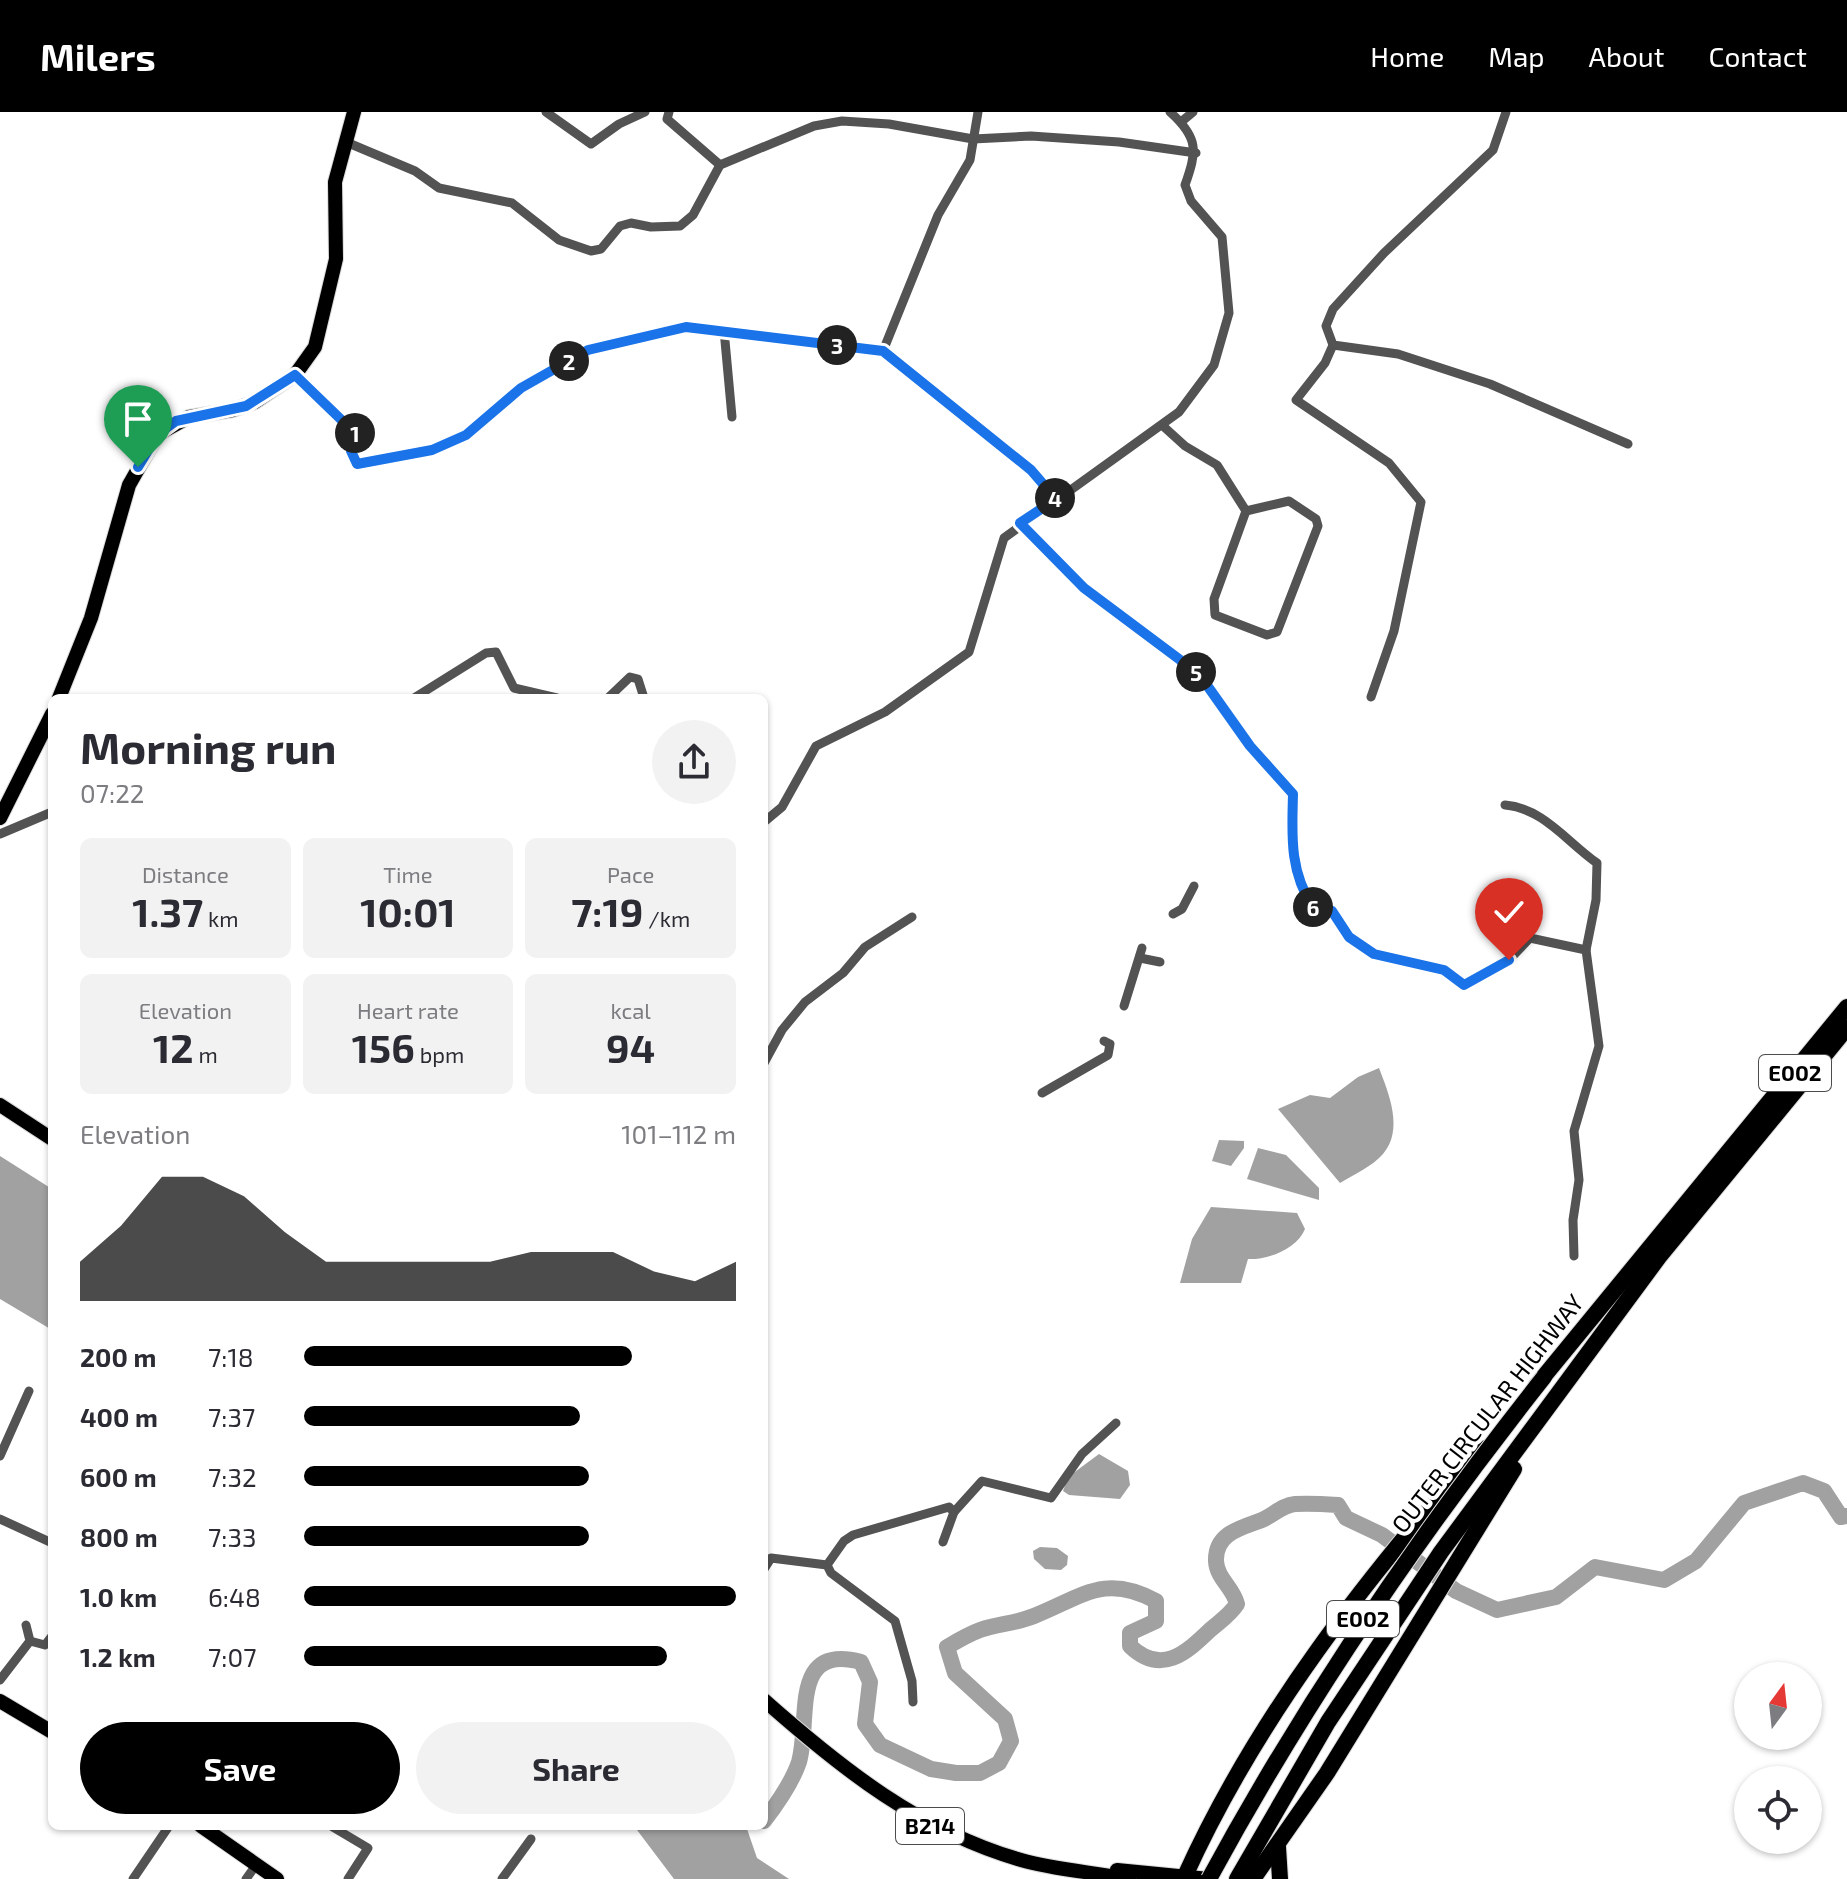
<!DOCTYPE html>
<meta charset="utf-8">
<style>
:root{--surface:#fff;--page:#f2f2f3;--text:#2b2b33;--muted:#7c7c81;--accent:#000}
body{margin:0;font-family:"Exo 2",sans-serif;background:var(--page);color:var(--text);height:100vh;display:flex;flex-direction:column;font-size:30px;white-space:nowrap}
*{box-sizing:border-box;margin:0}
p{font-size:26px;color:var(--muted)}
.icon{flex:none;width:44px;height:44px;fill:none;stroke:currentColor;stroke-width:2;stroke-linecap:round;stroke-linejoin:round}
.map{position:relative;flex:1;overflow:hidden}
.drawer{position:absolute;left:48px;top:582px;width:720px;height:1136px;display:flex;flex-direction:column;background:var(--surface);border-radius:12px;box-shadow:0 2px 6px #0004}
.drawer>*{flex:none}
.needle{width:52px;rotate:15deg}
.controls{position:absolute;left:1734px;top:1550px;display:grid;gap:16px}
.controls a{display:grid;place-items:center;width:88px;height:88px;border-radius:50%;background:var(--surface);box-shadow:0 2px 6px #0004;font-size:40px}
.pin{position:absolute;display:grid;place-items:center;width:68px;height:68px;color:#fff;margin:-82px -34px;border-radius:50% 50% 50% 0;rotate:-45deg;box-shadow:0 0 8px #0007}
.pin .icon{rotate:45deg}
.km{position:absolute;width:40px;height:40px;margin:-20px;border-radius:50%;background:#222;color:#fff;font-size:22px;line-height:40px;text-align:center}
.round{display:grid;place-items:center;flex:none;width:84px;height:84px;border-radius:42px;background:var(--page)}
.overview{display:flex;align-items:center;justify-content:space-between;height:136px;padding:0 32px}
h1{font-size:44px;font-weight:700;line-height:60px}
.metrics{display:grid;grid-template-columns:repeat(3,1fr);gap:12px;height:136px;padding:8px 32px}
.metrics div{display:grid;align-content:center;border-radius:12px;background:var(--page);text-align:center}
.metrics b{font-size:40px;font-weight:700}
.metrics small{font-size:22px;font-weight:400}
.metrics p{font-size:22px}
.chart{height:224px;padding:16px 32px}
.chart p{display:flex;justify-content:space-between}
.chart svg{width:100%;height:144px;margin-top:8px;fill:var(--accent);opacity:.7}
.button{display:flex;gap:16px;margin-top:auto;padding:16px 32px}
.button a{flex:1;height:92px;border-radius:48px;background:var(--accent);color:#fff;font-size:32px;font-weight:700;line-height:92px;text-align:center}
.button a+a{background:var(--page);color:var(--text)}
ul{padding:0 32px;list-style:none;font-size:26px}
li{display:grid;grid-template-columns:128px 96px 1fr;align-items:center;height:60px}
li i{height:20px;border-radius:10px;background:var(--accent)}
header{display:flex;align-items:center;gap:48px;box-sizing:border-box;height:112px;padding:0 40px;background:var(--accent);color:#fff}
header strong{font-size:38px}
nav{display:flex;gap:44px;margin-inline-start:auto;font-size:28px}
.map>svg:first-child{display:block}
.water{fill:#a1a1a1}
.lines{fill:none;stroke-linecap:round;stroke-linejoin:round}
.river{stroke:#a1a1a1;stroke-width:16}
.primary-casing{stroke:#dbdbdb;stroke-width:16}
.highway-casing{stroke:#dbdbdb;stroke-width:18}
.street{stroke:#535353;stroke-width:9}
.primary{stroke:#000;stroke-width:14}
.highway{stroke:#000;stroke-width:16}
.highway-bridge-casing{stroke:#dbdbdb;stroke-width:18;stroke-linecap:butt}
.highway-bridge{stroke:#000;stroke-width:16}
.route-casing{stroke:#fff;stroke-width:16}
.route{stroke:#1a73e8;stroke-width:10}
.labels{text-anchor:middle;stroke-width:8;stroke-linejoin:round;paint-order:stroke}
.shield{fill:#fff;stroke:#4c4c4c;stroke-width:2}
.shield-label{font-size:22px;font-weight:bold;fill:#000}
.street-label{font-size:24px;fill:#000;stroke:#fff}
</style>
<header>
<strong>Milers</strong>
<nav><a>Home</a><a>Map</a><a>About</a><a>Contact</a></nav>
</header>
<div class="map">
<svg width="1847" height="1767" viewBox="0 0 1847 1767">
<rect width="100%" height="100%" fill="#fff"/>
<!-- water -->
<g class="water">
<path d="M1379,956C1389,982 1404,1018 1383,1042C1373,1054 1353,1063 1340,1071L1278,997L1310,983L1330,986L1358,965Z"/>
<path d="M1219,1028L1244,1029V1036L1231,1054L1212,1049Z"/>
<path d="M1258,1036L1286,1043L1319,1076V1088L1247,1067Z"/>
<path d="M0,1044L52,1077V1218L0,1187Z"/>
<path d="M1211,1095L1297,1101L1305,1117C1297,1137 1268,1148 1248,1147L1241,1171H1180L1192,1127Z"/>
<path d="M1099,1342L1128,1359L1130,1373L1120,1387L1069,1383L1063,1379L1068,1365Z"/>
<path d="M1040,1435L1057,1436L1068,1444L1067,1453L1061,1458L1045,1457L1034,1447L1033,1439Z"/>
<path d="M634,1714H746L757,1746L789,1767H674Z"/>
</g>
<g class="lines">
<!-- river -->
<path class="river" d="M764,1709C777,1692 792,1671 799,1650C811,1608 789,1531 861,1550L870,1570L865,1612L880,1633L931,1657L956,1661H980L999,1651L1011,1629L1005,1607L955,1561L947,1535C957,1529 969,1522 980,1518C998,1512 1017,1511 1034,1504C1082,1485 1104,1461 1156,1489V1509L1130,1521V1534C1161,1564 1186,1541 1210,1518C1220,1509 1229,1504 1237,1492C1233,1475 1217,1467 1216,1449C1215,1421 1241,1416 1262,1408C1273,1403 1283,1393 1295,1392C1309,1391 1324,1392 1338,1393L1346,1406L1382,1423L1456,1479L1497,1498L1556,1485L1595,1455L1664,1468L1696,1449L1744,1391L1803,1371L1824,1379L1841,1405L1847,1404"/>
<!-- primary casing -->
<g class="primary-casing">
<g id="primary">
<path d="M59,586L91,506L129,373L158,322L189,305L233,298L255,290L295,263L315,235L336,147L335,70L354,0"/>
<path d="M0,706L52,602"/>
<path d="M0,993L52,1027"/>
<path d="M764,1588C842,1657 920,1719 1021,1748C1055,1758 1094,1760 1129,1767"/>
<path d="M0,1589L52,1620"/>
<path d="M201,1714L277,1767"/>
<path d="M1117,1758L1209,1767"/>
</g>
</g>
<!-- highway casing -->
<g class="highway-casing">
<g id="highway">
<path d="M1536,1274L1847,895"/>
<path d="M1278,1735L1280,1767"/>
<path d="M1185,1764C1257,1605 1366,1466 1481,1336"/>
<path d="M1237,1767L1328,1610L1441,1440L1659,1145L1847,916"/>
<path d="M1253,1767L1327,1661L1514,1357"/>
</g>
</g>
<!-- street -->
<g class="street">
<path d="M546,0L591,32L619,12L645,0"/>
<path d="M669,0L667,7L720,53"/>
<path d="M1506,0L1493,38L1384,141L1333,197L1326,214L1333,233L1398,242L1490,272L1628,332"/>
<path d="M1181,10L1193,0"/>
<path d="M346,30L415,59L439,76L512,91L559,128L591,139L601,137L620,114L631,111L651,115L680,114L693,103L720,53L814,14L842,9L889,12L973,27L1031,24L1119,30L1196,41"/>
<path d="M724,218L732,305"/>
<path d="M1333,233L1325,251L1296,288L1389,351L1421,390L1394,519L1371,585"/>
<path d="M883,239L938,103L970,48L978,0"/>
<path d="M295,263L355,321L351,339L357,352L432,338L466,323L521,276L588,238L686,215L883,239L1031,358L1056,387"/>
<path d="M1163,314L1185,334L1217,353L1246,399"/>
<path d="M1289,389L1316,407L1318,414L1277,520L1267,523L1215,503L1214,487L1246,399Z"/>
<path d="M1020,411L1084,476L1199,562L1250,634L1293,682C1292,722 1289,759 1313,795L1332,799L1349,825L1374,842L1444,858L1464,873L1509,848L1530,826L1586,838L1599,934L1574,1019L1579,1068L1573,1108L1574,1144"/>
<path d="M414,586L486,541L496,540L514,576L557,586"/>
<path d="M608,586L630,565L638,567L644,586"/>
<path d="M1505,693C1543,696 1567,730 1597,751L1596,788L1586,838"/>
<path d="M764,710L782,695L816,634L885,600L969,540L1004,426L1179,300L1214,253L1229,201L1222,125L1191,89L1185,73C1197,39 1199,26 1170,0"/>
<path d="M0,722L52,700"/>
<path d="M1173,802L1182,797L1194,774"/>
<path d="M1140,846L1160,850"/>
<path d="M1124,894L1142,836"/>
<path d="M764,951L782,918L805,890L843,861L865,835L912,805"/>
<path d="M1042,981L1108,943L1110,932L1104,929"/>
<path d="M0,1344L29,1279"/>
<path d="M954,1400L982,1369L1051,1386L1082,1342L1116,1311"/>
<path d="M0,1407L52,1431"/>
<path d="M827,1453L844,1429L853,1423L949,1395L954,1400L943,1430"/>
<path d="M764,1457L771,1446L827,1453L831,1461L895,1509L912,1569L913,1590"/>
<path d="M30,1529L45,1533L52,1524"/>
<path d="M0,1568L30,1529L26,1513"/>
<path d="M331,1714L368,1736L348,1767"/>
<path d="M133,1767L169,1714"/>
<path d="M246,1767L256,1753"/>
<path d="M502,1767L531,1727"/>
</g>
<!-- primary -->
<use href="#primary" class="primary"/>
<!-- highway -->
<use href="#highway" class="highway"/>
<!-- highway-bridge casing -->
<g class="highway-bridge-casing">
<path id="highway-bridge" d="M1209,1767C1306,1588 1418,1424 1544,1265"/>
</g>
<!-- highway-bridge -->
<use href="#highway-bridge" class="highway-bridge"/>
</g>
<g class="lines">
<!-- route casing -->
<g class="route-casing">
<path id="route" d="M138,355L158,322L176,309L246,294L295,263L355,321L351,339L357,352L432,338L466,323L521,276L588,238L686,215L883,239L1031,358L1056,387L1020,411L1084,476L1199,562L1250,634L1293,682C1292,722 1289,759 1313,795L1332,799L1349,825L1374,842L1444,858L1464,873L1509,848"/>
</g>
<!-- route -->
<use href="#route" class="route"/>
</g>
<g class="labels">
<!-- shield labels -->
<g class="shield">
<rect x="1759" y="943" width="72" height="36" rx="6"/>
<rect x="1327" y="1489" width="72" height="36" rx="6"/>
<rect x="896" y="1696" width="68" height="36" rx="6"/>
</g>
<g class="shield-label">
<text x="1795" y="969">E002</text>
<text x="1363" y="1515">E002</text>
<text x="930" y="1722">B214</text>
</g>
<!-- street labels -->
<g class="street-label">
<text transform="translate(1488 1302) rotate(-52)" y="8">OUTER CIRCULAR HIGHWAY</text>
</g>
</g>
</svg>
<div class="controls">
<a><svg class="needle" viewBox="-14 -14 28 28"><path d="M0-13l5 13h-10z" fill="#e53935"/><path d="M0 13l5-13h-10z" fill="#7c7c81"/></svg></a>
<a><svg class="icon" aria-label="locate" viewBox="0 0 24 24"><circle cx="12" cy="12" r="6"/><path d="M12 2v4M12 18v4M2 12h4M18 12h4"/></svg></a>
</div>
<div class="pin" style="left:138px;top:355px;background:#1e9e55"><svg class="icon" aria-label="arrive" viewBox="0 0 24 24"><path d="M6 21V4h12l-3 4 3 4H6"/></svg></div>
<div class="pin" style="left:1509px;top:848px;background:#d93025"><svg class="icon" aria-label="check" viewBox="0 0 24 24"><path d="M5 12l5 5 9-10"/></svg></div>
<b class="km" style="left:355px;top:321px">1</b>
<b class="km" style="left:569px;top:249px">2</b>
<b class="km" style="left:837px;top:233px">3</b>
<b class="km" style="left:1055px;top:386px">4</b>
<b class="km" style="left:1196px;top:560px">5</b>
<b class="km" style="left:1313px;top:795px">6</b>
<section class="drawer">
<div class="overview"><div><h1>Morning run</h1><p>07:22</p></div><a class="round"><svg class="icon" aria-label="share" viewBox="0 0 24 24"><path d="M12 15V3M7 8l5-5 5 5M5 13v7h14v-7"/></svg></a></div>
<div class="metrics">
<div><p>Distance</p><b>1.37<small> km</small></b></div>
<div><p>Time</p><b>10:01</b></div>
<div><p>Pace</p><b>7:19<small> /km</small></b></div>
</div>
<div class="metrics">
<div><p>Elevation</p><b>12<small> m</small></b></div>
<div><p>Heart rate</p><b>156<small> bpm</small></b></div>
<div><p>kcal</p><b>94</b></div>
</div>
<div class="chart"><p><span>Elevation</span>101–112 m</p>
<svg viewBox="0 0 160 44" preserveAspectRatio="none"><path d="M0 44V32L10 21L20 6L30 6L40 12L50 23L60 32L70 32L80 32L90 32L100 32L110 29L120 29L130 29L140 35L150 38L160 32V44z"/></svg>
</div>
<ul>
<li><b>200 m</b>7:18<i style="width:76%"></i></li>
<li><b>400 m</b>7:37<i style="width:64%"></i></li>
<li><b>600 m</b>7:32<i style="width:66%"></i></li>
<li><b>800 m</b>7:33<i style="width:66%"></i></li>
<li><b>1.0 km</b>6:48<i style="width:100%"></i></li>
<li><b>1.2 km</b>7:07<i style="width:84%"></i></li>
</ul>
<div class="button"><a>Save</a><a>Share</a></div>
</section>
</div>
